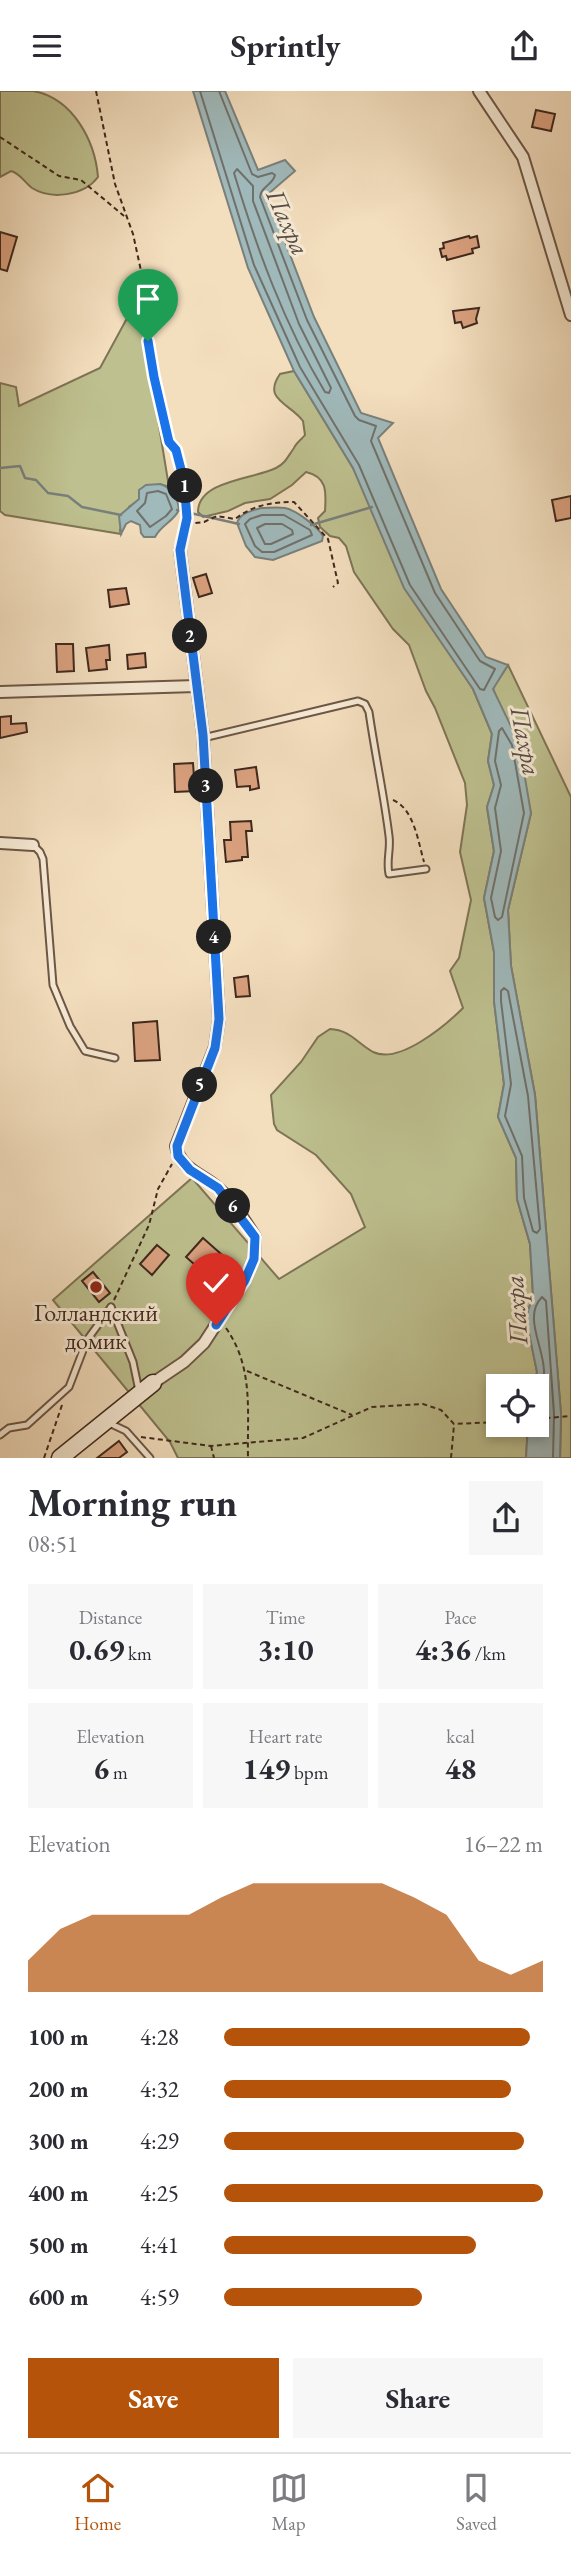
<!DOCTYPE html>
<meta charset="utf-8">
<style>
:root{--surface:#fff;--page:#f7f7f7;--text:#2b2b33;--muted:#7c7c81;--line:#e1e1e2;--accent:#b45309}
body{margin:0;font-family:"EB Garamond",serif;background:var(--page);color:var(--text);height:100vh;display:flex;flex-direction:column;font-size:26px;white-space:nowrap}
*{box-sizing:border-box;margin:0}
p{font-size:23px;color:var(--muted)}
.icon{flex:none;width:38px;height:38px;fill:none;stroke:currentColor;stroke-width:2;stroke-linecap:round;stroke-linejoin:round}
.map{position:relative;height:1367px;overflow:hidden}
.side{display:flex;flex-direction:column;background:var(--surface);flex:1}
.side>*{flex:none}
.controls{position:absolute;left:486px;top:1283px;display:grid;gap:14px}
.controls a{display:grid;place-items:center;width:63px;height:63px;border-radius:0px;background:var(--surface);box-shadow:0 4px 10px #0003;font-size:35px}
.pin{position:absolute;display:grid;place-items:center;width:60px;height:60px;color:#fff;margin:-72px -30px;border-radius:50% 50% 50% 0;rotate:-45deg;box-shadow:0 0 7px #0007}
.pin .icon{rotate:45deg}
.km{position:absolute;width:35px;height:35px;margin:-18px;border-radius:50%;background:#222;color:#fff;font-size:19px;line-height:35px;text-align:center}
.round{display:grid;place-items:center;flex:none;width:74px;height:74px;border-radius:0px;background:var(--page)}
.headline{display:flex;align-items:center;justify-content:space-between;height:119px;padding:0 28px}
h1{font-size:38px;font-weight:700;line-height:52px}
.figures{display:grid;grid-template-columns:repeat(3,1fr);gap:10px;height:119px;padding:7px 28px}
.figures div{display:grid;align-content:center;border-radius:0px;background:var(--page);text-align:center}
.figures b{font-size:30px;font-weight:700}
.figures small{font-size:19px;font-weight:400}
.figures p{font-size:19px}
.chart{height:196px;padding:14px 28px}
.chart p{display:flex;justify-content:space-between}
.chart svg{width:100%;height:126px;margin-top:7px;fill:var(--accent);opacity:.7}
.button{display:flex;gap:14px;margin-top:auto;padding:14px 28px}
.button a{flex:1;height:80px;border-radius:0px;background:var(--accent);color:#fff;font-size:28px;font-weight:700;line-height:80px;text-align:center}
.button a+a{background:var(--page);color:var(--text)}
ul{padding:0 28px;list-style:none;font-size:23px}
li{display:grid;grid-template-columns:112px 84px 1fr;align-items:center;height:52px}
li i{height:18px;border-radius:9px;background:var(--accent)}
header{display:flex;justify-content:space-between;align-items:center;height:91px;padding:0 28px;background:var(--surface);font-size:32px;font-weight:700}
.dock{display:flex;justify-content:space-around;align-items:center;height:98px;border-top:2px solid var(--line);background:var(--surface);font-size:19px;color:var(--muted)}
.dock a{display:grid;justify-items:center;gap:4px}
.dock .selected{color:var(--accent)}
.map>svg:first-child{display:block}
.green{fill:#bec08f;stroke:#7e7456;stroke-width:2}
.water{fill:#a0babc;stroke:#79807c;stroke-width:2}
.lines{fill:none;stroke-linecap:round;stroke-linejoin:round}
.shore{stroke:#70716c;stroke-width:2}
.stream{stroke:#79807c;stroke-width:2.5}
.building{fill:#daa17f;stroke:#3f281d;stroke-width:2}
.lane-casing{stroke:#6c5645;stroke-width:9}
.street-casing{stroke:#6c5645;stroke-width:14}
.secondary-casing{stroke:#3f281d;stroke-width:19}
.path{stroke:#3f281d;stroke-width:2;stroke-dasharray:5 3.5;stroke-linecap:butt}
.lane{stroke:#f7ead5;stroke-width:5}
.street{stroke:#f7ead5;stroke-width:10}
.secondary{stroke:#f7ead5;stroke-width:16}
.route-casing{stroke:#fff;stroke-width:14}
.route{stroke:#1a73e8;stroke-width:9}
.poi-dot{fill:#8f2418;stroke:#f7ead5;stroke-width:2.5}
.labels{text-anchor:middle;stroke-width:6;stroke-linejoin:round;paint-order:stroke}
.poi-label{font-size:24px;fill:#3f281d;stroke:#f7ead5}
.water-label{font-size:26px;font-style:italic;fill:#574c45;stroke:#f7ead5}
</style>
<header><svg class="icon" aria-label="menu" viewBox="0 0 24 24"><path d="M4 6h16M4 12h16M4 18h16"/></svg>Sprintly<svg class="icon" aria-label="share" viewBox="0 0 24 24"><path d="M12 15V3M7 8l5-5 5 5M5 13v7h14v-7"/></svg></header>
<div class="map">
<svg width="571" height="1367" viewBox="0 0 571 1367">
<rect width="100%" height="100%" fill="#f3debe"/>
<filter id="stains"><feTurbulence type="fractalNoise" baseFrequency=".00286" numOctaves="4"/><feColorMatrix values="0 0 0 0 .2 0 0 0 0 .09 0 0 0 0 .02 0 0 0 .5 -.17"/></filter>
<radialGradient id="worn" r=".72"><stop offset=".6" stop-color="#630" stop-opacity="0"/><stop offset="1" stop-color="#630" stop-opacity=".3"/></radialGradient>
<!-- green -->
<g class="green">
<path d="M0,0C11,0 23,0 33,0C73,7 95,50 98,86C84,105 51,109 32,97C24,91 21,83 11,80L0,86Z"/>
<path d="M138,207L169,396L160,393L139,403L140,408L129,416L120,439L121,443L5,424L0,420V292L16,296L19,315L100,277Z"/>
<path d="M294,280L353,377L444,554L473,598L492,643L488,670L494,694L487,716L494,760L484,807L494,861V910L504,993L498,1026L516,1067L517,1108L530,1153L533,1204L526,1227L537,1281L534,1295H499V1334H528L526,1367H178L170,1351L53,1209L192,1087L279,1188L365,1136L351,1103L316,1064L277,1039L274,1033L271,1004L301,971L318,946L330,938C350,939 357,952 373,961C399,974 446,934 463,917L450,880L459,867L471,809L460,761L467,714L465,692L435,617L426,600L409,554L393,538L354,481L346,455L339,447L330,445L320,436L318,427L325,420C326,402 328,386 306,381L292,394L270,408L245,412L228,420L203,426L198,421C198,389 255,388 276,377C286,372 288,365 294,357C296,352 301,349 305,344L303,330C290,312 262,309 280,283Z"/>
<path d="M508,574L571,706V1367H560L561,1323L535,1004L511,875L508,819L531,722L493,597Z"/>
</g>
<!-- water -->
<g class="water">
<path d="M193,0H225L258,79L285,69L295,80L267,104L314,226L361,322L393,332L378,347L441,498L486,566L508,574L493,598L519,652L531,722L508,819L511,875L535,1004L561,1323L560,1367H526L528,1334H537V1295H534L537,1281L526,1227L533,1204L530,1153L517,1108L516,1067L498,1026L504,993L494,910V861L484,807L494,760L487,716L494,694L488,670L492,643L473,598L404,497L353,377L294,280L248,177Z"/>
<path d="M160,393C172,397 178,406 179,419C173,431 161,434 155,446H144L141,442L140,434L131,430L126,433L121,443L119,425L139,408V399L146,394Z"/>
<path d="M261,417C268,417 278,416 285,417C296,419 318,436 323,445L322,450L273,469L255,466L246,455L237,432C240,422 251,420 261,417Z"/>
</g>
<g class="lines">
<!-- shore -->
<g class="shore">
<path d="M200,0L254,174L300,276L359,374L410,494L480,598L484,599L495,578L480,570L435,502L371,350L376,335L359,329L355,325L307,229L260,106C261,95 273,94 275,84L272,82L258,86L252,83L219,0"/>
<path d="M237,78L253,95V110L299,233L331,297L329,302L325,301C284,233 257,158 234,82Z"/>
<path d="M158,400L166,403L172,418L166,425L150,436L137,420L145,412L147,402Z"/>
<path d="M262,424H284L310,439L312,444L274,461H262L255,455L245,433L250,428Z"/>
<path d="M265,433H282L292,439L293,443L271,453H265L257,437Z"/>
<path d="M502,637L512,654L524,722L502,826L498,829L495,826L491,807L501,760L495,717L501,694L495,670L499,640Z"/>
<path d="M504,897L508,900L528,1005L540,1138L537,1142L533,1140L524,1107L522,1065L505,1025L511,993L501,910V900Z"/>
<path d="M537,1301C560,1275 517,1231 542,1206L546,1210L554,1323L553,1367"/>
</g>
<!-- stream -->
<g class="stream">
<path d="M0,377L20,375L25,387L36,389L48,402L68,405L82,416L121,424"/>
<path d="M177,419L239,433"/>
<path d="M311,434L372,416"/>
</g>
</g>
<!-- building -->
<g class="building">
<path d="M536,19L555,23L551,40L532,36Z"/>
<path d="M0,141L17,146L7,180L0,178Z"/>
<path d="M469,145L470,147L477,145L479,156L472,158L473,162L447,169L446,165L442,166L440,158L444,157L443,152Z"/>
<path d="M479,217L476,228L477,232L463,237L461,231L455,232L453,220Z"/>
<path d="M571,405V427L556,430L552,409Z"/>
<path d="M206,483L212,502L199,506L193,487Z"/>
<path d="M126,497L129,513L110,516L108,499Z"/>
<path d="M56,553H73L74,580L57,581Z"/>
<path d="M109,554L110,569H106L107,578L89,580L86,557Z"/>
<path d="M145,562L146,576L128,578L127,564Z"/>
<path d="M11,625V633L26,632L27,641L0,647V626Z"/>
<path d="M193,672L195,700L175,701L174,673Z"/>
<path d="M256,676L259,697L250,699V695L237,696L235,679Z"/>
<path d="M251,730L252,740H246L248,766H242V769L226,771L224,749H231L230,731Z"/>
<path d="M248,885L250,905L236,906L234,887Z"/>
<path d="M157,930L160,969L135,970L133,932Z"/>
<path d="M203,1147L238,1178L221,1197L186,1166Z"/>
<path d="M157,1154L169,1164L152,1184L140,1173Z"/>
<path d="M93,1181L110,1202L99,1211L82,1190Z"/>
<path d="M119,1350L127,1361L119,1367H97Z"/>
</g>
<g class="lines">
<!-- lane casing -->
<g class="lane-casing">
<g id="lane">
<path d="M203,647L358,610L365,613L369,621C375,663 384,704 389,745C391,758 386,770 389,783L426,778"/>
<path d="M33,754L40,761L43,768L53,894L70,935L85,960L115,967"/>
<path d="M111,1216L133,1271L139,1300"/>
<path d="M109,1332L126,1340L150,1367"/>
<path d="M0,1344L9,1337L27,1334L69,1296L87,1249L111,1216"/>
</g>
</g>
<!-- street casing -->
<g class="street-casing">
<g id="street">
<path d="M479,0L523,66L571,224"/>
<path d="M0,601L196,595"/>
<path d="M0,752L33,754"/>
<path d="M153,1292L184,1271L204,1252L245,1189L254,1168L255,1146C245,1130 233,1110 218,1097C203,1083 180,1079 176,1055L215,956L219,928L203,644L180,459"/>
</g>
</g>
<!-- secondary casing -->
<g class="secondary-casing">
<path id="secondary" d="M60,1367L153,1292"/>
</g>
<!-- path -->
<g class="path">
<path d="M96,0L115,93L133,143L150,221L148,250L154,286L169,351C189,374 190,418 183,447"/>
<path d="M0,46L59,85L81,89L124,125"/>
<path d="M187,433L204,431L217,425L235,428C253,414 272,411 294,411L328,448L338,492L333,496"/>
<path d="M393,709C414,718 418,750 424,771"/>
<path d="M114,1209L149,1134L158,1098L172,1073"/>
<path d="M226,1237C254,1277 247,1320 248,1367"/>
<path d="M247,1280L352,1324"/>
<path d="M537,1328L571,1325"/>
<path d="M141,1346L211,1355L303,1347L372,1316L423,1313L441,1319L454,1333L499,1331"/>
<path d="M211,1355L214,1367"/>
<path d="M44,1367L62,1314"/>
<path d="M451,1367L454,1334"/>
</g>
<!-- lane -->
<use href="#lane" class="lane"/>
<!-- street -->
<use href="#street" class="street"/>
<!-- secondary -->
<use href="#secondary" class="secondary"/>
</g>
<g class="lines">
<!-- route casing -->
<g class="route-casing">
<path id="route" d="M148,250L154,286L169,351L176,359L184,390L187,427L180,459L203,644L219,928L215,957L177,1055L178,1065L190,1079L218,1097L255,1146L254,1168L245,1189L216,1234"/>
</g>
<!-- route -->
<use href="#route" class="route"/>
</g>
<!-- markers -->
<circle class="poi-dot" cx="96" cy="1196" r="7"/>
<g class="labels">
<!-- poi labels -->
<g class="poi-label">
<text x="96" y="1230">Голландский<tspan x="96" dy="28">домик</tspan></text>
</g>
<!-- water labels -->
<g class="water-label">
<text transform="translate(288 131) rotate(66)" y="9">Пахра</text>
<text transform="translate(526 650) rotate(79)" y="9">Пахра</text>
<text transform="translate(516 1219) rotate(-94)" y="9">Пахра</text>
</g>
</g>
<rect width="100%" height="100%" filter="url(#stains)"/>
<rect width="100%" height="100%" fill="url(#worn)"/>
</svg>
<div class="controls">
<a><svg class="icon" aria-label="locate" viewBox="0 0 24 24"><circle cx="12" cy="12" r="6"/><path d="M12 2v4M12 18v4M2 12h4M18 12h4"/></svg></a>
</div>
<div class="pin" style="left:148px;top:250px;background:#1e9e55"><svg class="icon" aria-label="arrive" viewBox="0 0 24 24"><path d="M6 21V4h12l-3 4 3 4H6"/></svg></div>
<div class="pin" style="left:216px;top:1234px;background:#d93025"><svg class="icon" aria-label="check" viewBox="0 0 24 24"><path d="M5 12l5 5 9-10"/></svg></div>
<b class="km" style="left:185px;top:395px">1</b>
<b class="km" style="left:190px;top:545px">2</b>
<b class="km" style="left:206px;top:695px">3</b>
<b class="km" style="left:214px;top:846px">4</b>
<b class="km" style="left:200px;top:994px">5</b>
<b class="km" style="left:233px;top:1115px">6</b>
</div>
<section class="side">
<div class="headline"><div><h1>Morning run</h1><p>08:51</p></div><a class="round"><svg class="icon" aria-label="share" viewBox="0 0 24 24"><path d="M12 15V3M7 8l5-5 5 5M5 13v7h14v-7"/></svg></a></div>
<div class="figures">
<div><p>Distance</p><b>0.69<small> km</small></b></div>
<div><p>Time</p><b>3:10</b></div>
<div><p>Pace</p><b>4:36<small> /km</small></b></div>
</div>
<div class="figures">
<div><p>Elevation</p><b>6<small> m</small></b></div>
<div><p>Heart rate</p><b>149<small> bpm</small></b></div>
<div><p>kcal</p><b>48</b></div>
</div>
<div class="chart"><p><span>Elevation</span>16–22 m</p>
<svg viewBox="0 0 160 44" preserveAspectRatio="none"><path d="M0 44V33L10 22L20 17L30 17L40 17L50 17L60 11L70 6L80 6L90 6L100 6L110 6L120 11L130 17L140 33L150 38L160 33V44z"/></svg>
</div>
<ul>
<li><b>100 m</b>4:28<i style="width:96%"></i></li>
<li><b>200 m</b>4:32<i style="width:90%"></i></li>
<li><b>300 m</b>4:29<i style="width:94%"></i></li>
<li><b>400 m</b>4:25<i style="width:100%"></i></li>
<li><b>500 m</b>4:41<i style="width:79%"></i></li>
<li><b>600 m</b>4:59<i style="width:62%"></i></li>
</ul>
<div class="button"><a>Save</a><a>Share</a></div>
</section>
<nav class="dock">
<a class="selected"><svg class="icon" aria-label="home" viewBox="0 0 24 24"><path d="M3 11l9-7 9 7M6 9v11h12V9"/></svg>Home</a>
<a><svg class="icon" aria-label="map" viewBox="0 0 24 24"><path d="M3 6l6-2 6 2 6-2v14l-6 2-6-2-6 2zM9 4v14M15 6v14"/></svg>Map</a>
<a><svg class="icon" aria-label="saved" viewBox="0 0 24 24"><path d="M7 4h10v16l-5-4-5 4z"/></svg>Saved</a>
</nav>
